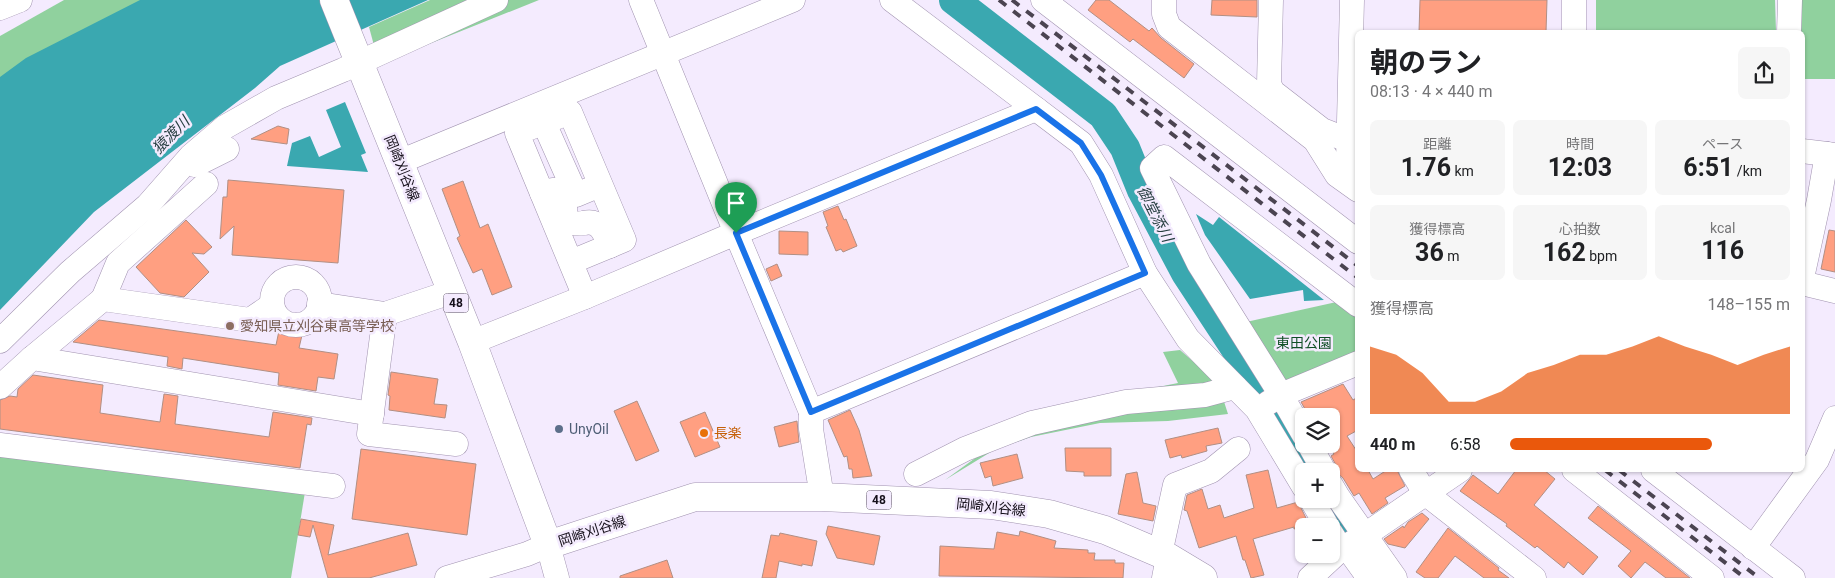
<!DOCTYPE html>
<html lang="ja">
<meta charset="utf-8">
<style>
:root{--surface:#fff;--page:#f6f6f6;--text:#202124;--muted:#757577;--accent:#ea580c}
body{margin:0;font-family:Roboto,"Noto Sans JP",sans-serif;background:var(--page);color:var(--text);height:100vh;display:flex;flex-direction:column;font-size:19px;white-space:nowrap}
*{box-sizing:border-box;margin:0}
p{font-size:16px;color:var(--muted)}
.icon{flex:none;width:28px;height:28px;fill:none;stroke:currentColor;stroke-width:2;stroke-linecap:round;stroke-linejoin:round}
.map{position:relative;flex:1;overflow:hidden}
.details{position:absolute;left:1355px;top:30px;width:450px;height:442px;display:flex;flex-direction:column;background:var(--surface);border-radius:8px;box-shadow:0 1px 4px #0004}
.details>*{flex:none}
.fabs{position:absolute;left:1295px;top:408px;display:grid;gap:10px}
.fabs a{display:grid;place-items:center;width:45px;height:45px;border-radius:8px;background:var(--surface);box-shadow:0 1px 4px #0004;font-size:25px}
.pin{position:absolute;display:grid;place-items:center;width:42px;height:42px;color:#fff;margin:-51px -21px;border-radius:50% 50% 50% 0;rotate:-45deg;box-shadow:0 0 5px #0007}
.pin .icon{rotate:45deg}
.round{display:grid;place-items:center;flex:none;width:52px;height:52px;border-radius:8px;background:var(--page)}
.overview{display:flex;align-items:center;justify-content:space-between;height:85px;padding:0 15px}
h1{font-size:28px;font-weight:700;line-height:38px}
.metrics{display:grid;grid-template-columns:repeat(3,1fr);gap:8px;height:85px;padding:5px 15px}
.metrics div{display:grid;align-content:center;border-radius:8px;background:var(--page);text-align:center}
.metrics b{font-size:25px;font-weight:700}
.metrics small{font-size:14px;font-weight:400}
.metrics p{font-size:14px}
.chart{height:140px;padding:10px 15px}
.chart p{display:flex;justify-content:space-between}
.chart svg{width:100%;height:90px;margin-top:5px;fill:var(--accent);opacity:.7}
ul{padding:0 15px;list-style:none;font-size:16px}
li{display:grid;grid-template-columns:80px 60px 1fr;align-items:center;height:38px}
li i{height:12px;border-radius:6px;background:var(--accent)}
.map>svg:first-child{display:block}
.green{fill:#90d19e}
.water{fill:#3aa8b0}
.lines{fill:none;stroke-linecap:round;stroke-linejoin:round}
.river{stroke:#3aa8b0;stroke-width:30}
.building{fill:#ff9f81;stroke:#b18f84}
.minor-casing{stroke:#a193b0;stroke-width:25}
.major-casing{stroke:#a193b0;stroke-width:29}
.minor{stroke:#fff;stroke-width:24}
.major{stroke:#fff;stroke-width:28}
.rail{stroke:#4b4451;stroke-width:4;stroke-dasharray:9 9;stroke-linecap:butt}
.route-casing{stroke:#fff;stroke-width:10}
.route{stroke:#1a73e8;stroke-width:6}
.education-dot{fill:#8d6e63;stroke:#f4ebfe;stroke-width:2}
.service-dot{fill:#5c6f8a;stroke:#f4ebfe;stroke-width:2}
.food-dot{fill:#e8710a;stroke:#f4ebfe;stroke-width:2}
.labels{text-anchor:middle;stroke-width:5;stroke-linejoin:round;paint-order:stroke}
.shield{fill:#f4ebfe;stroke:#58515e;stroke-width:1}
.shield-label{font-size:12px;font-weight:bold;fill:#150f1a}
.street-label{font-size:14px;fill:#150f1a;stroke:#f4ebfe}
.education-label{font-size:14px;fill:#785e54;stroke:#f4ebfe;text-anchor:start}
.park-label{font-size:14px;fill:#104e26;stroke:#f4ebfe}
.service-label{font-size:14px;fill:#4e5e75;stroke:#f4ebfe;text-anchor:start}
.food-label{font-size:14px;fill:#c56008;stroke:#f4ebfe;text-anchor:start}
.water-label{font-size:15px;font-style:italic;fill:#263e40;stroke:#f4ebfe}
</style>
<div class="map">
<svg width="1835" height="578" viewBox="0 0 1835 578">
<rect width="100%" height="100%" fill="#f4ebfe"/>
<!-- green -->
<g class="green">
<path d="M64,0H157L0,94V36Z"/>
<path d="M430,0H539L379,64L369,27Z"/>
<path d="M1596,0H1775L1776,32H1596Z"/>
<path d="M1795,0H1835V79H1803L1802,32H1795Z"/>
<path d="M1341,301L1357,314V356L1287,382L1246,322Z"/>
<path d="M1180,350L1218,383L1228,414L1168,421L1100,423L1031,437L994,450L945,480L1029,419L1143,390L1178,383L1163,352Z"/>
<path d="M0,453L305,492L291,578H0Z"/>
</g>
<!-- water -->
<g class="water">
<path d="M140,0H428L280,66L255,88L94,212L0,310V77L26,58Z"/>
<path d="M345,102L366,153L361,155L368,172L287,166L292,143L310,136L319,157L341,147L326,110Z"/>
<path d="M1196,214L1213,225L1219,217L1324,300L1304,301L1303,290L1250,299L1205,235Z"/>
</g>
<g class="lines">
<!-- river -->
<g class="river">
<path d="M954,0L1103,115L1125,148L1142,190L1186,273L1253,375L1311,471"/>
<path d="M1327,499L1358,551L1369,565"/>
</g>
</g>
<!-- building -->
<g class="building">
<path d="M1096,0H1109L1149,31L1152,28L1161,38L1194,64L1184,78L1133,39L1130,42L1088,10Z"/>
<path d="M1212,0H1257V17L1211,15Z"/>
<path d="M1420,0H1547L1546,32H1419Z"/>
<path d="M278,126L289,129L287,144L251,139Z"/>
<path d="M228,180L344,190L338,263L232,255L234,226L220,239L223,197H227Z"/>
<path d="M463,181L480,228L488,224L512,287L492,295L482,269L473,273L457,238L460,236L442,189Z"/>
<path d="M838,206L844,220L846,219L857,246L843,252L841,249L836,251L826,227L828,226L823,212Z"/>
<path d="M186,220L212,247L204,254L192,253L209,272L184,297L160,293L136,267Z"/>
<path d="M1829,230L1835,231V272L1821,269Z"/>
<path d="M779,231L808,232V255L779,254Z"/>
<path d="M777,264L782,276L771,281L766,269Z"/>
<path d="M99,320L276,345L280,326L303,331L299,348L338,354L334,379L318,377L316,391L278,385L279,373L183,358L182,369L167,366L168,357L73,342Z"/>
<path d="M391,372L438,379L434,404L447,405L445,418L389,410L390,396L388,395Z"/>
<path d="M33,375L103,385L100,413L160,422L164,394L178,396L175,424L269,437L273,412L312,418L311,425L307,424L300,468L0,429V400L10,396L17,397L18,389Z"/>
<path d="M1343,384L1353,400L1358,397V430L1347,436L1358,453V470H1368L1373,479L1387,470H1397L1405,486L1385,498L1388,503L1372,514L1359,493L1354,496L1343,478L1337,473L1336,465L1331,456L1334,454L1331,449V416H1309L1301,402Z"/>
<path d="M637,401L659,451L636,461L614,411Z"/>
<path d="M850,410L859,430L872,476L853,478L852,469H849L847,456L844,457L828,420Z"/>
<path d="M705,412L720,447L695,457L680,422Z"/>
<path d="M797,421L799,442L779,447L774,427Z"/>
<path d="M1218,428L1222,443L1206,446L1207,451L1182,458L1181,455L1170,458L1165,440Z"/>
<path d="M1065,448H1111V476H1084V472L1066,471Z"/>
<path d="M361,449L476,464L467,535L352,519Z"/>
<path d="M1017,454L1023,478L993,486L991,476L985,478L980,463Z"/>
<path d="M1268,470L1277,508L1298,502L1309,524L1294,529V527L1253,539L1264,575L1251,578L1245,560H1243L1236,536L1199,548L1187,511L1184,510L1187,495L1202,489L1208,509L1220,505L1224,518L1254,508L1246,475Z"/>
<path d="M1516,470H1544L1555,479L1534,505L1598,557L1583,575L1568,562L1564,568L1537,546L1535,548L1506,526L1507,524L1460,491L1473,475L1498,494Z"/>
<path d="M1137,472L1143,503L1156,506L1153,521L1118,514L1126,474Z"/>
<path d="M1598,506L1690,578H1666L1645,562L1631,578L1618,566L1631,551L1588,518Z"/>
<path d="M1422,513L1429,519L1405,548L1388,544L1384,539L1403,526L1404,528L1408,522Z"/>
<path d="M301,519L334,525L328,555L408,533L417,565L369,578H328L313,525L310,537L298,535Z"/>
<path d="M828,526L880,536L874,565L837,558L826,534Z"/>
<path d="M1448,528L1499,568L1498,570L1509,578H1484L1455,556L1438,578H1425L1416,572Z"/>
<path d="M1020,531L1056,541L1054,548L1088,550V553H1095L1094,560H1115V563H1124L1123,578L939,576L940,546L994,549L997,532L1019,536Z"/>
<path d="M780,533L817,541L812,566L802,564V566L779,561L776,578H762L771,535L779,536Z"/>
<path d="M667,560L673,578H620V576Z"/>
</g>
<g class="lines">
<!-- minor casing -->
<g class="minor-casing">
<g id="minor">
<path d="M641,0L736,233L1036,109"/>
<path d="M892,0L1081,143L1101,175L1145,273L1188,339L1257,409L1304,487"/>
<path d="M1043,0L1358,242"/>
<path d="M1164,0V14L1169,27L1315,140L1337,175L1358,190"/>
<path d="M1271,0L1269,84L1273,92L1322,130L1358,144"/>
<path d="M1352,0L1348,162L1358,172"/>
<path d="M0,8L20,0"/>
<path d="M1574,32V0"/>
<path d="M1789,32L1790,0"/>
<path d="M544,123L576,195L600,185"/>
<path d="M1802,151L1827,154"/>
<path d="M399,162L793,0"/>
<path d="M195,165L227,149"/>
<path d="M542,193C577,180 559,208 568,221C574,224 577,224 584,223C600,219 605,234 610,246"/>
<path d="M571,262L624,240L570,112L517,133L585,297"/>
<circle cx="296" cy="301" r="24"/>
<path d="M1802,278L1819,200L1827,154L1835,155"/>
<path d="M1802,283L1835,291"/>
<path d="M103,299L118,263L206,184"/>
<path d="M319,304L385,314L451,292"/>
<path d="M385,314L369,434L456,444"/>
<path d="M0,341L70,272L148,205L191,156L225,127L276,98L343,70L496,0"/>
<path d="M472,342L585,297L736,233L811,412"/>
<path d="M32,358L103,299L250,320L272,305"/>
<path d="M0,387L32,358L372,414"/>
<path d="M1268,403L1281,395L1358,363"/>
<path d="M1304,435L1281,395L1199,264L1152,168L1164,157L1358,305"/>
<path d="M1309,444L1324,471"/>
<path d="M0,445L333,486"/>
<path d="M1411,470L1425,493L1534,578"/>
<path d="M1574,470L1712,578"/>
<path d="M1653,470L1793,578"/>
<path d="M916,474L965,449L1032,423L1126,402L1205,395L1235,387"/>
<path d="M1331,485L1338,497L1395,578"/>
<path d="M822,497L811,429V412L1145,273"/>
<path d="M1311,499L1327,526"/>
<path d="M1346,546L1369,578"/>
<path d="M1753,548L1817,460L1835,418"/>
<path d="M1341,549L1365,535L1460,470"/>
<path d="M1160,554L1175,485L1211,471L1238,449"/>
<path d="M447,578L527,554L548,545L557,578"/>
<path d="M1164,578L1168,557"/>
<path d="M1310,578L1341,549L1331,533"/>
</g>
</g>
<!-- major casing -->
<g class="major-casing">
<path id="major" d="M334,0L472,342L548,545L695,497H822L991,505L1049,514L1105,530L1168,557L1203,578"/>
</g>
<!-- minor -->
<use href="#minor" class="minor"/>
<!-- major -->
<use href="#major" class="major"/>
<!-- rail -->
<g class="rail">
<path d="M999,0L1358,278"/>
<path d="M1012,0L1358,266"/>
<path d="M1605,470L1745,578"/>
<path d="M1619,470L1759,578"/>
</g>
</g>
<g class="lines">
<!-- route casing -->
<g class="route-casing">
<path id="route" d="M1036,109L1081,143L1101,175L1145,273L811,412L736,233Z"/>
</g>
<!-- route -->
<use href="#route" class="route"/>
</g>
<!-- markers -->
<circle class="education-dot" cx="230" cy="326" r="5"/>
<circle class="service-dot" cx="559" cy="429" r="5"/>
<circle class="food-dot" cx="704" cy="433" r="5"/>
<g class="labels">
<!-- shield labels -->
<g class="shield">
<rect x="443.5" y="293.5" width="25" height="19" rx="4"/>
<rect x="866.5" y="490.5" width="25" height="19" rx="4"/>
</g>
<g class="shield-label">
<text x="456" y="307">48</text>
<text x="879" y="504">48</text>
</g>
<!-- street labels -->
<g class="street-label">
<text transform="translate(402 168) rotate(68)" y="5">岡崎刈谷線</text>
<text transform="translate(991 507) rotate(6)" y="5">岡崎刈谷線</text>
<text transform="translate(592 531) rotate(-18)" y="5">岡崎刈谷線</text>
</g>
<!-- education labels -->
<g class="education-label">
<text x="240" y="331">愛知県立刈谷東高等学校</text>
</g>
<!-- park labels -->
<g class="park-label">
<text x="1304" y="348">東田公園</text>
</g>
<!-- service labels -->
<g class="service-label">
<text x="569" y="434">UnyOil</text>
</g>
<!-- food labels -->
<g class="food-label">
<text x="714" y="438">長楽</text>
</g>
<!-- water labels -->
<g class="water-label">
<text transform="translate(171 135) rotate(-45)" y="5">猿渡川</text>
<text transform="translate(1155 214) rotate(63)" y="5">御堂添川</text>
</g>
</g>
</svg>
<div class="fabs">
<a><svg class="icon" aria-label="layers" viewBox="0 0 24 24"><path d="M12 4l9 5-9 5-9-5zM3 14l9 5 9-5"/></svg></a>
<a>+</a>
<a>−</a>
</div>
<div class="pin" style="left:736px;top:233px;background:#1e9e55"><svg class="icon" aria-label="arrive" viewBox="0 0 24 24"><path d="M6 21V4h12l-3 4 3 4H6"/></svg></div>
<section class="details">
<div class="overview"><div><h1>朝のラン</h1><p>08:13 · 4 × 440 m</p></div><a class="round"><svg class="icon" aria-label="share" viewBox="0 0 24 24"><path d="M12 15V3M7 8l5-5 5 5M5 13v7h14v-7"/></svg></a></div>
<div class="metrics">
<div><p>距離</p><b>1.76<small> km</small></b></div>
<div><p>時間</p><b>12:03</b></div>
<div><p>ペース</p><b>6:51<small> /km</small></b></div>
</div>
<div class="metrics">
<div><p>獲得標高</p><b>36<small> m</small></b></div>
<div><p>心拍数</p><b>162<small> bpm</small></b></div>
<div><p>kcal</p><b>116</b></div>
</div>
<div class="chart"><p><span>獲得標高</span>148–155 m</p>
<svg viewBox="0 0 160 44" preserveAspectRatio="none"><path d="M0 44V11L10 15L20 24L30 38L40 38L50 33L60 24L70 20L80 15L90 15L100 11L110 6L120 11L130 15L140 20L150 15L160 11V44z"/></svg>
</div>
<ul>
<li><b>440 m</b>6:58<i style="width:72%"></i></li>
</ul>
</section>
</div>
